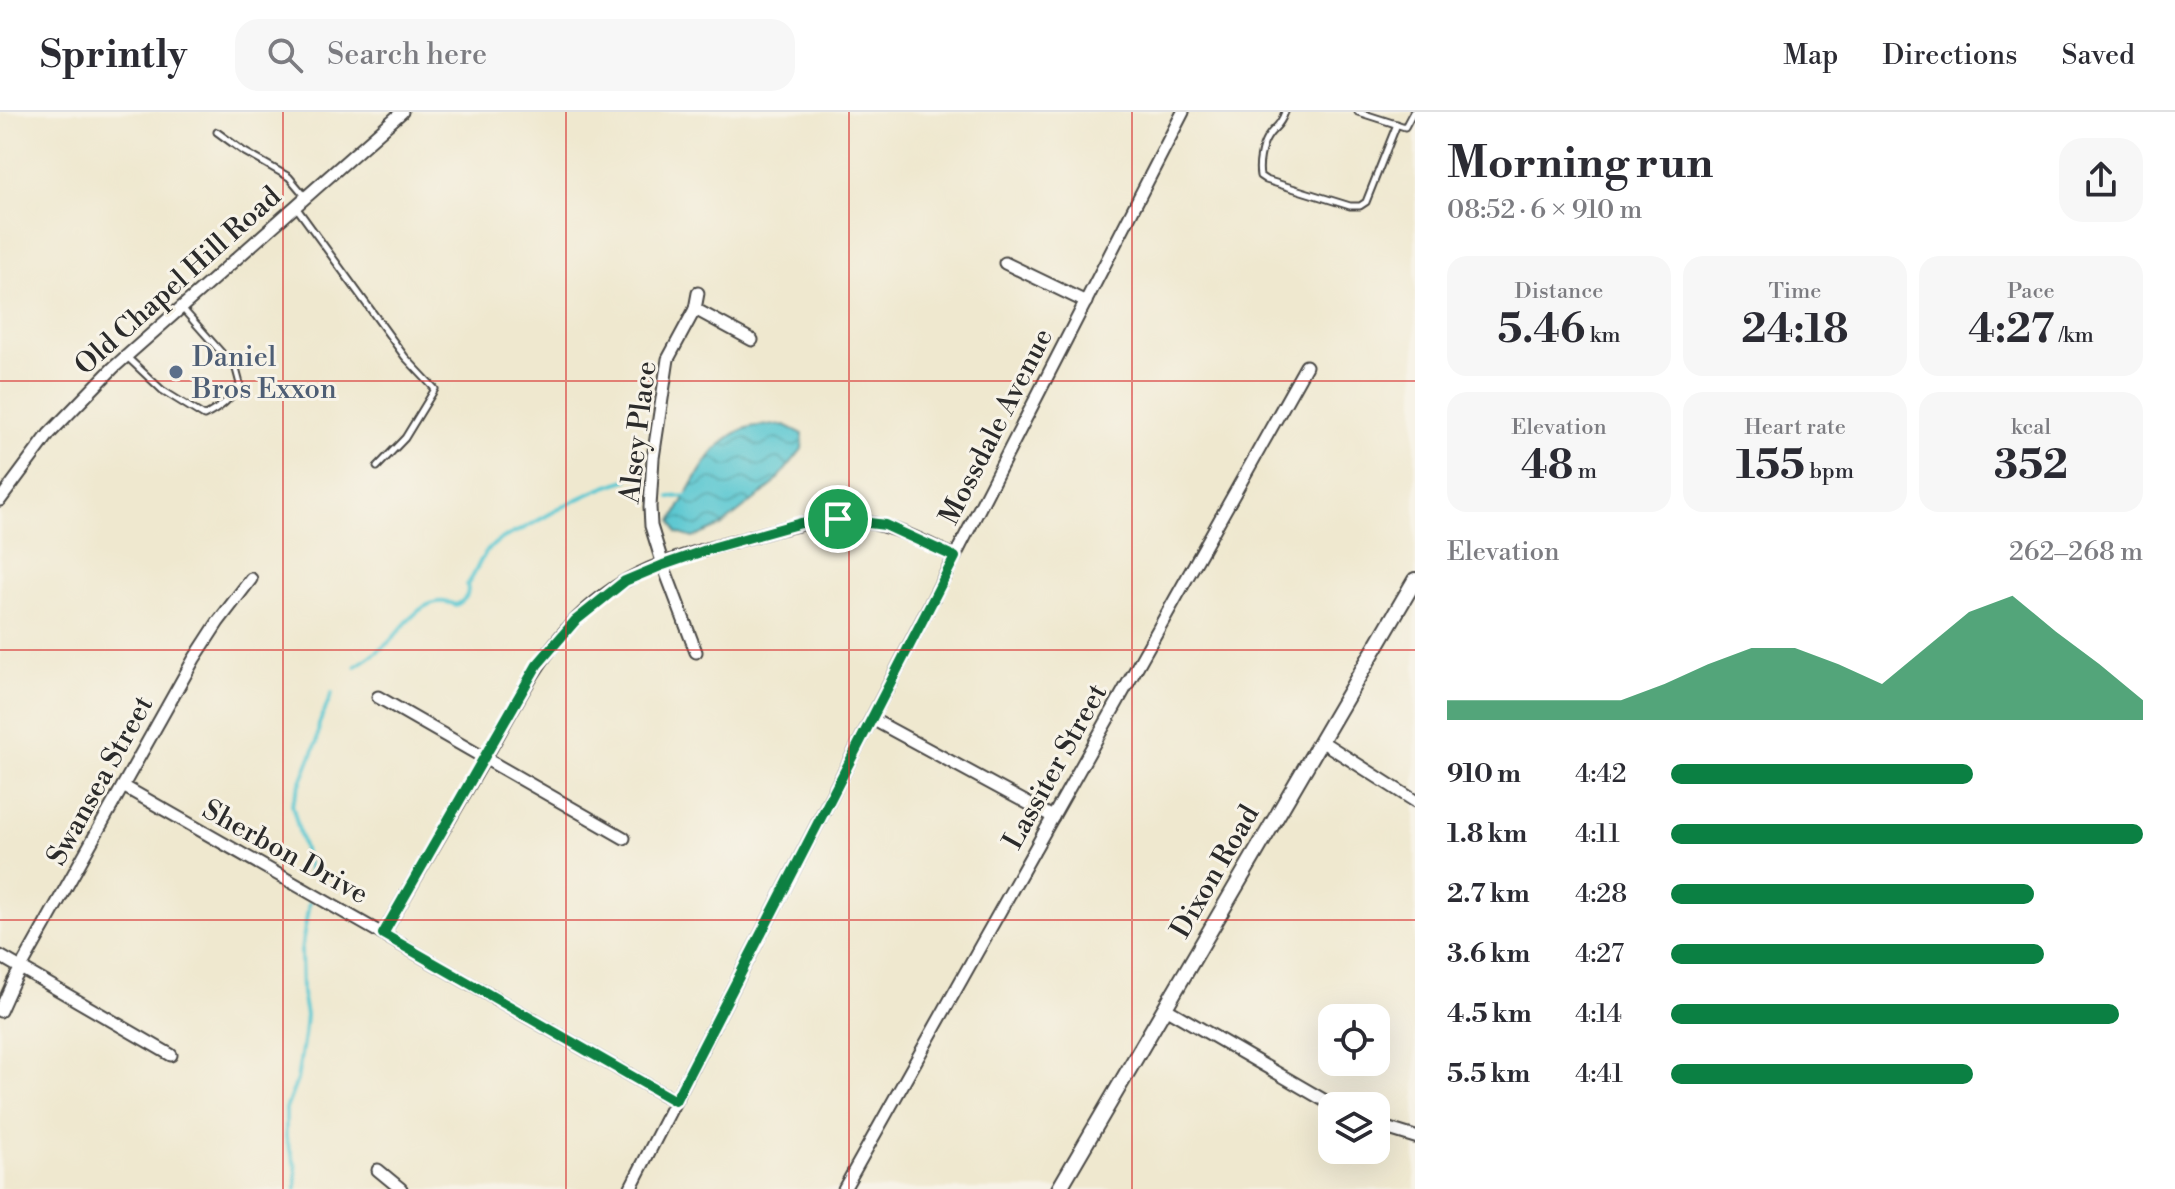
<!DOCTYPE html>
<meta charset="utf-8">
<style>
:root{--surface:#fff;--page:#f7f7f7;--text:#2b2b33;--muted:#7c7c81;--line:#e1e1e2;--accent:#0b8043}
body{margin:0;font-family:"Libre Bodoni",serif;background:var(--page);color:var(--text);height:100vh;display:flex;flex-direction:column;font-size:30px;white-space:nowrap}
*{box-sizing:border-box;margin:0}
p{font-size:26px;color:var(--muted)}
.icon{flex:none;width:44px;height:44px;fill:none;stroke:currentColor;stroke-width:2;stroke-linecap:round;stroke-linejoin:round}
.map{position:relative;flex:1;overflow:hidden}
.drawer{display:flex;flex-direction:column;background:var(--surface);width:760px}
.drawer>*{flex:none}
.buttons{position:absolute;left:1318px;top:892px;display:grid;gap:16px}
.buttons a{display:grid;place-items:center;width:72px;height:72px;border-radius:16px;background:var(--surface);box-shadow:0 8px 32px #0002;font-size:40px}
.pin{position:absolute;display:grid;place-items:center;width:68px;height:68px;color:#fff;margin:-34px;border:4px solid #fff;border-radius:50%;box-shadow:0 2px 8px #0007}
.round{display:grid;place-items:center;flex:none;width:84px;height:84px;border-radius:24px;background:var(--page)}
.overview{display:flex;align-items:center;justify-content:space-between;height:136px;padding:0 32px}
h1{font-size:44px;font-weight:700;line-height:60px}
.stats{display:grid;grid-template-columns:repeat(3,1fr);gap:12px;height:136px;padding:8px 32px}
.stats div{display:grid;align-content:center;border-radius:20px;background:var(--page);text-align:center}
.stats b{font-size:40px;font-weight:700}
.stats small{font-size:22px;font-weight:400}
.stats p{font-size:22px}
.chart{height:224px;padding:16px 32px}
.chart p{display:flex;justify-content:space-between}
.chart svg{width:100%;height:144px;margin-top:8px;fill:var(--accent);opacity:.7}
ul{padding:0 32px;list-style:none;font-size:26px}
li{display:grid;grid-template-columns:128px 96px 1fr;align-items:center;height:60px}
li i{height:20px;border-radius:10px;background:var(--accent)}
header{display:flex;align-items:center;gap:48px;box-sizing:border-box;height:112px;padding:0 40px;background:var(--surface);border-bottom:2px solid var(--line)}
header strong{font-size:38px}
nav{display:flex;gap:44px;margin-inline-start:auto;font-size:28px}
.search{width:560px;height:72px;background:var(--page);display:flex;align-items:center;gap:20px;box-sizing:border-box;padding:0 28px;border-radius:24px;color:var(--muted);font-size:30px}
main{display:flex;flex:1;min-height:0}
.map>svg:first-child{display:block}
.water{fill:url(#water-waves);stroke:#447a7e;stroke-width:2}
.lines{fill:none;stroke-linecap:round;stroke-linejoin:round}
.stream{stroke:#5cc8d1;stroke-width:4}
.service-casing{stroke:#484744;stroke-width:9}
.minor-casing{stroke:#484744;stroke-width:15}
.tertiary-casing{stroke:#484744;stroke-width:18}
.service{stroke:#fff;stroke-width:5}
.minor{stroke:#fff;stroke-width:11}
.tertiary{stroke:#fff;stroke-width:14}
.route-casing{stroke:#fff;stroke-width:16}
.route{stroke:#0b8043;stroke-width:10}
.grid{fill:none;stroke:#d62828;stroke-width:2;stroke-opacity:0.55}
.service-dot{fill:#5c6f8a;stroke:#f7f3e8;stroke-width:3}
.labels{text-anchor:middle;stroke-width:6;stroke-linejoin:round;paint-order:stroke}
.street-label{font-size:28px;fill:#2b2b2b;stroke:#f7f3e8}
.service-label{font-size:28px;fill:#4e5e75;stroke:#f7f3e8;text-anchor:start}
</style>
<header>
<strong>Sprintly</strong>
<div class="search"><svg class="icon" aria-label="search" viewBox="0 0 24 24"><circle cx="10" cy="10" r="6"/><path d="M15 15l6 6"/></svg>Search here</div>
<nav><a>Map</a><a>Directions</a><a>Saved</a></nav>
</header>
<main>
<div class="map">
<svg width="1415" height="1077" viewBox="0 0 1415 1077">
<defs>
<pattern id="water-waves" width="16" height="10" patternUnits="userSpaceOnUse" patternTransform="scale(2)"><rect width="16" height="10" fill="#5cc8d1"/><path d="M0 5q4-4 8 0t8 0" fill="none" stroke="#4ca3aa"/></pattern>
</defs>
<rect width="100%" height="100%" fill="#f7f3e8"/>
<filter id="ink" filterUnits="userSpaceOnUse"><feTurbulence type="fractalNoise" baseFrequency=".0125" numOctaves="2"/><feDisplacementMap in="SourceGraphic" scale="16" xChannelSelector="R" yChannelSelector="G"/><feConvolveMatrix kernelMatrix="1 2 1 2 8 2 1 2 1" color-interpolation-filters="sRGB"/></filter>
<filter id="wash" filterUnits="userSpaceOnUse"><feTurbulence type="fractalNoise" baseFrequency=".006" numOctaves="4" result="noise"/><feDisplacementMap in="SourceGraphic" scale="32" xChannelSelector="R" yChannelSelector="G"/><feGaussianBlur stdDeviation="1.8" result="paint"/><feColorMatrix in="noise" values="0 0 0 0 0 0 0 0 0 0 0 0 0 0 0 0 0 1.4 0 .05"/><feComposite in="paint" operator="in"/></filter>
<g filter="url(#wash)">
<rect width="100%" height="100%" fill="#efe8cf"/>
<!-- water -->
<path class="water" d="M785,313L803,322L802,337L774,372L721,414L693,426L677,421L672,409C691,378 709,328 747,316C758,312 773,314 785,313Z"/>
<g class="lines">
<!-- stream -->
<g class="stream">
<path d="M670,385L690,384"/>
<path d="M356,554C367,547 378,540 388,531C406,513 425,479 456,493C465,488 470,483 467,473C477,461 478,448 489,437C501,424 517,421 532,412C562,395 593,377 627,368"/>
<path d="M310,761L292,692L317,630L319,612L332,581"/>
<path d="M296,1077V1055L286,1026V997L297,968L304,924L306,903L302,881L301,839L309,791"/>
</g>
</g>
</g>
<g filter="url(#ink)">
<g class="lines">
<!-- service casing -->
<g class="service-casing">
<g id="service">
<path d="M1285,0C1279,17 1274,14 1267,26C1261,36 1258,53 1260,64L1266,68L1350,94H1360L1366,90L1397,12"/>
<path d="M1358,0L1405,15L1413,0"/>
<path d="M217,20L243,39L289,65L305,84"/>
<path d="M296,95L405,245L435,277L405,326L377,355"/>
<path d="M126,244L162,278L204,304C220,296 230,288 240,272L236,257L182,196"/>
</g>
</g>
<!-- minor casing -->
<g class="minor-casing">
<g id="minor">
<path d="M1005,151L1086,190"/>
<path d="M695,197L698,181"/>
<path d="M0,388L49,322L113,256L402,0"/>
<path d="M696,540L663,453L651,414L650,395L653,346L668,247L695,197L752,228"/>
<path d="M378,585L624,726"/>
<path d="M872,607L1053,705"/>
<path d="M1321,629L1415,689"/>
<path d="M123,674L675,989"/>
<path d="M383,822C417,764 450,706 484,648C525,577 551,514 625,469C659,449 702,438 740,428C838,400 862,397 955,445"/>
<path d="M0,844L171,943"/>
<path d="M1165,896L1334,994"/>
<path d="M0,899L13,870L194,547L218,510L251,467"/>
<path d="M1376,1013L1415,1025"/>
<path d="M378,1058L401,1077"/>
<path d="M630,1077L1183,0"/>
<path d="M844,1077L1306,254"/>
</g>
</g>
<!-- tertiary casing -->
<g class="tertiary-casing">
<path id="tertiary" d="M1059,1077L1415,468"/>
</g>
<!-- service -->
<use href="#service" class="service"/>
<!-- minor -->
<use href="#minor" class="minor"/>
<!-- tertiary -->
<use href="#tertiary" class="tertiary"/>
</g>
</g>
<g class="lines" filter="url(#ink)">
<!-- route casing -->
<g class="route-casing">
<path id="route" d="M838,407L885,413L955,445L675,989L383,822L537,553L575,509L625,469L663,453L715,435L801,411Z"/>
</g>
<!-- route -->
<use href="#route" class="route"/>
</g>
<!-- grid -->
<path class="grid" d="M283,0V1077M566,0V1077M849,0V1077M1132,0V1077M0,269H1415M0,538H1415M0,808H1415"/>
<!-- markers -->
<circle class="service-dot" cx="176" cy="260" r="8"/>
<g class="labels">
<!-- street labels -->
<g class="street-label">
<text transform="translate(177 168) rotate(-42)" y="10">Old Chapel Hill Road</text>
<text transform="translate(995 314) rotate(-63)" y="10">Mossdale Avenue</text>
<text transform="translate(637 320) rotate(-83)" y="10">Alsey Place</text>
<text transform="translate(1054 654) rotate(-61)" y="10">Lassiter Street</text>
<text transform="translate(99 668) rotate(-61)" y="10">Swansea Street</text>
<text transform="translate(286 739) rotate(29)" y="10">Sherbon Drive</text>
<text transform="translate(1214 759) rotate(-60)" y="10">Dixon Road</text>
</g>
<!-- service labels -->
<g class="service-label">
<text x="192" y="254">Daniel<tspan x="192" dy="32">Bros Exxon</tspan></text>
</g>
</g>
</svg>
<div class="buttons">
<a><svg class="icon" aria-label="locate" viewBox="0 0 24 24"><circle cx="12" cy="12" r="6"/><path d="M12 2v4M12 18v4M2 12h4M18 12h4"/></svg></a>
<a><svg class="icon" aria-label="layers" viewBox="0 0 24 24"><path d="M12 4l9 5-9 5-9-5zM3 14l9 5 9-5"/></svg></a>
</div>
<div class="pin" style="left:838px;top:407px;background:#1e9e55"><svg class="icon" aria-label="arrive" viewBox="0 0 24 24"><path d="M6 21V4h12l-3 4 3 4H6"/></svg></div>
</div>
<section class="drawer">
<div class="overview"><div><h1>Morning run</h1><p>08:52 · 6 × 910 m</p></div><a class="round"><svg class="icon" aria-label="share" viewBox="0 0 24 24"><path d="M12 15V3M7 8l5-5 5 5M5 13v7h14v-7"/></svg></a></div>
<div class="stats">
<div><p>Distance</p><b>5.46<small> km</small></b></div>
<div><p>Time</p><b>24:18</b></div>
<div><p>Pace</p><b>4:27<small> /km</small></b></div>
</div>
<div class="stats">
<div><p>Elevation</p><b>48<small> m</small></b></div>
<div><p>Heart rate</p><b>155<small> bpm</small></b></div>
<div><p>kcal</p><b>352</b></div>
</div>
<div class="chart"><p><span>Elevation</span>262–268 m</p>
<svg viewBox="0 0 160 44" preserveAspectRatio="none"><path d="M0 44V38L10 38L20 38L30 38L40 38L50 33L60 27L70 22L80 22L90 27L100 33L110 22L120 11L130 6L140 17L150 27L160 38V44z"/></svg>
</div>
<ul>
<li><b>910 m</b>4:42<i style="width:64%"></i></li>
<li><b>1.8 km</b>4:11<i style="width:100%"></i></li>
<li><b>2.7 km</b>4:28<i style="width:77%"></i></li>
<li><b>3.6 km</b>4:27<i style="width:79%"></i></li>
<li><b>4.5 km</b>4:14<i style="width:95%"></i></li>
<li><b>5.5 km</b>4:41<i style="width:64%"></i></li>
</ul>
</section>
</main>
